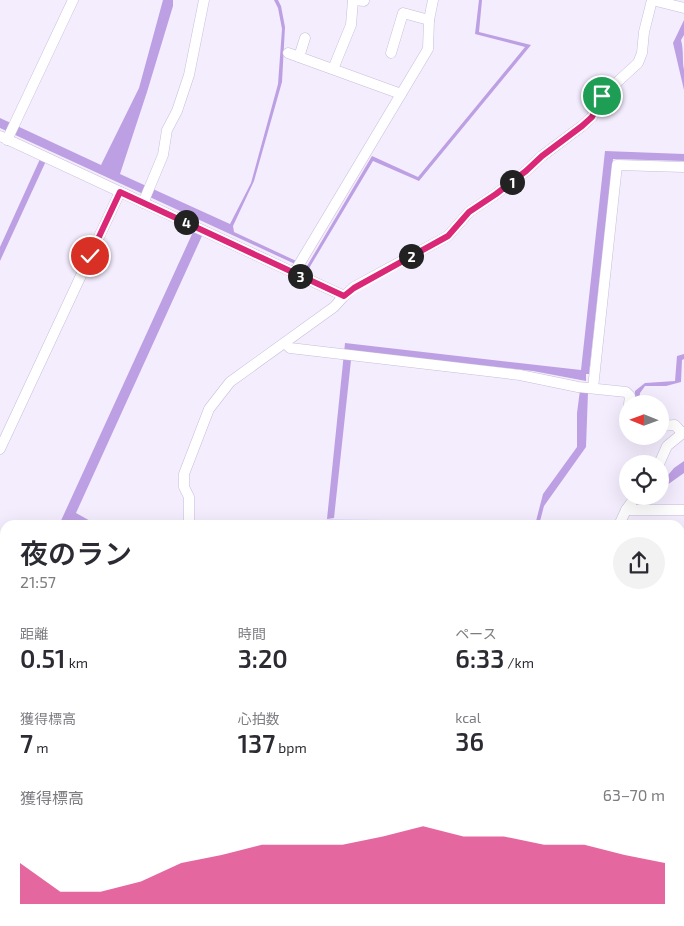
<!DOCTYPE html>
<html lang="ja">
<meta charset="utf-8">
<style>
:root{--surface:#fff;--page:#f2f2f3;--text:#2b2b33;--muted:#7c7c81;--accent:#db2777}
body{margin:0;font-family:"Exo 2","Noto Sans JP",sans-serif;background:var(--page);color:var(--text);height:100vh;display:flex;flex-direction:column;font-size:19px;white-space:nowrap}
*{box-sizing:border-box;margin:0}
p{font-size:16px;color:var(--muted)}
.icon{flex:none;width:28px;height:28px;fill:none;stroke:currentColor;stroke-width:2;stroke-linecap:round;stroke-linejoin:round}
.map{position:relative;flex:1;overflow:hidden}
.sheet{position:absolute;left:0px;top:520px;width:685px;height:406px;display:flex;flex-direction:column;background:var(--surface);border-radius:15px 15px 0 0;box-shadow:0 5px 20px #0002}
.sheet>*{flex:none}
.needle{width:32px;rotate:271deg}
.buttons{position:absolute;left:619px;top:395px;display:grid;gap:10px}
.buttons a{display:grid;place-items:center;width:50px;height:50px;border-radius:50%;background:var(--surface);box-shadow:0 5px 20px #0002;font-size:25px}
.pin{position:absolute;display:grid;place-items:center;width:42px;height:42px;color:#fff;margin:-21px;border:2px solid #fff;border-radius:50%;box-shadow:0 1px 5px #0007}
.km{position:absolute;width:25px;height:25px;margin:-12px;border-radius:50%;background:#222;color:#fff;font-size:14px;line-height:25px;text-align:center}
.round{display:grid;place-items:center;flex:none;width:52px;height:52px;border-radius:26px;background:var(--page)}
.head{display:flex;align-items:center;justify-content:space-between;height:85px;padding:0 20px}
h1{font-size:28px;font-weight:600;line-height:38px}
.metrics{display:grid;grid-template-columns:repeat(3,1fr);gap:8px;height:85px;padding:5px 20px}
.metrics div{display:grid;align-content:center}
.metrics b{font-size:25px;font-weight:600}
.metrics small{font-size:14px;font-weight:400}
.metrics p{font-size:14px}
.chart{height:140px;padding:10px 20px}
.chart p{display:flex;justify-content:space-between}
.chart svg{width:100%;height:90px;margin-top:5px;fill:var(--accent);opacity:.7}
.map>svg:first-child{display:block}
.green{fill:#e7d9fd}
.water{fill:#bda0e3}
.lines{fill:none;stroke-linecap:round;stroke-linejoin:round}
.minor-casing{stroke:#c8bdd9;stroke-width:11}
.minor{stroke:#fff;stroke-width:10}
.route-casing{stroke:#fff;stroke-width:10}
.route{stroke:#db2777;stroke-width:6}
</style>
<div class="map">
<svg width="684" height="926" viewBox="0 0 684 926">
<rect width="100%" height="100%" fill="#f4edfe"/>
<!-- green -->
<g class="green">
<path d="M330,519L383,520L406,525H298Z"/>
<path d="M680,700L684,702V926H600L595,921H680Z"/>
<path d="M5,702V802L0,804V705Z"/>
<path d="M5,833V921H30L28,926H0V835Z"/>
<path d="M438,921H536L538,926H442Z"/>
</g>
<!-- water -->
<g class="water">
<path d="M163,0H173V6L147,92L120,174L230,224L251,183L278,84L282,29L278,8L274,0H278L281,6L285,27L282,82L254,181L233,226L234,232L307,266L372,156L418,177L525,47L475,34L479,0H482L479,32L531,45L419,181L373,161L308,270L0,128V118L101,165L139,88Z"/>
<path d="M684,20V35L681,40C684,51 682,60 684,70V90L673,43Z"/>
<path d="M605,151L684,154V161L613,159L589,374H586V381L533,371L352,351L334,518L327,519L345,343L581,370Z"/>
<path d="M40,159L46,161L0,261V247Z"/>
<path d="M193,232L202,236L76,513L94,523L91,525H59Z"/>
<path d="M684,354V359L682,360L681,382L666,386H645L640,393L639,404H635V391L645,383L675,381L677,356Z"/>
<path d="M580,390L588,392L586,447L544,506L539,525H535L543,494L577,447V413Z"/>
<path d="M684,461V473L660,490V478L663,481L674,468Z"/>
<path d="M5,580V632L0,634V583Z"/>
<path d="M536,921H595L600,926H538Z"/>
</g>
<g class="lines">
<!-- minor casing -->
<g class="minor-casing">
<g id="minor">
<path d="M354,0L364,1"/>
<path d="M652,0L684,8"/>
<path d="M288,53L401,94"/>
<path d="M391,53L403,13L429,20"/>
<path d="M299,57L305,38"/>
<path d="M333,69L351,25L353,0"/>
<path d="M0,136L344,296"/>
<path d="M7,140L73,0"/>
<path d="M143,203L163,155L167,130L177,111L189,75L204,0"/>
<path d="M294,273L428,49L429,20L433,0"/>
<path d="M285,343L290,348L520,375L578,387L626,392L630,396L629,404"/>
<path d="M593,388L617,165L684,167"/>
<path d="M660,426L675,425L682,433"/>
<path d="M0,449L120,192"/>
<path d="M659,464L667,446L684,432"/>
<path d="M626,510H684"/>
<path d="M189,525V497L184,487V474L209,409L230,382L334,307L344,296L354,287L448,236L469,212L496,194L526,171L542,156L582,126L592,117L602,96L638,63L642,53L644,32L652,0"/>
<path d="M619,525L626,510L636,496"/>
<path d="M0,705H5"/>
<path d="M680,736L684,738"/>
<path d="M221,921L222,926"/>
</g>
</g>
<!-- minor -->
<use href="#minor" class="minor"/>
</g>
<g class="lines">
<!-- route casing -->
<g class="route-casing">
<path id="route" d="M90,256L120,192L344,296L354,288L448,236L469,212L496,194L526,171L542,156L582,126L592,117L602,96"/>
</g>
<!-- route -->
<use href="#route" class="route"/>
</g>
</svg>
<div class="buttons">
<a><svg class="needle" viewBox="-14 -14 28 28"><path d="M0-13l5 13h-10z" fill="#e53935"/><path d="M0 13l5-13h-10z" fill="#7c7c81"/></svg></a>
<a><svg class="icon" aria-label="locate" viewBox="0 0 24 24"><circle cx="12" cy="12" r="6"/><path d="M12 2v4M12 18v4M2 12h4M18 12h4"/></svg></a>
</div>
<div class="pin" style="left:602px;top:96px;background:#1e9e55"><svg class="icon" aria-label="arrive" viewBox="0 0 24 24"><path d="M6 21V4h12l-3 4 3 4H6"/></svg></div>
<div class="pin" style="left:90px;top:256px;background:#d93025"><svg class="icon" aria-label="check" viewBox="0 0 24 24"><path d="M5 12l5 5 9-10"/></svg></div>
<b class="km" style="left:512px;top:182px">1</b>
<b class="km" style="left:411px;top:256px">2</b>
<b class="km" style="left:300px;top:276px">3</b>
<b class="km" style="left:186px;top:222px">4</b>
<section class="sheet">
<div class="head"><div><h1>夜のラン</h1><p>21:57</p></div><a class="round"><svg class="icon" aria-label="share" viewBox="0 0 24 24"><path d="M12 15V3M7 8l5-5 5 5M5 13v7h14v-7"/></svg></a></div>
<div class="metrics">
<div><p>距離</p><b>0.51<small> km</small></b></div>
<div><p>時間</p><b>3:20</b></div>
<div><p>ペース</p><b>6:33<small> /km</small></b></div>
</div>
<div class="metrics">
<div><p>獲得標高</p><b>7<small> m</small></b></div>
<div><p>心拍数</p><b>137<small> bpm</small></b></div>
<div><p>kcal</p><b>36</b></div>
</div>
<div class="chart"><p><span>獲得標高</span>63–70 m</p>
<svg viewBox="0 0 160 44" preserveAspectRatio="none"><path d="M0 44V24L10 38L20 38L30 33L40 24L50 20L60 15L70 15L80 15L90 11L100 6L110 11L120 11L130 15L140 15L150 20L160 24V44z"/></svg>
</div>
</section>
</div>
